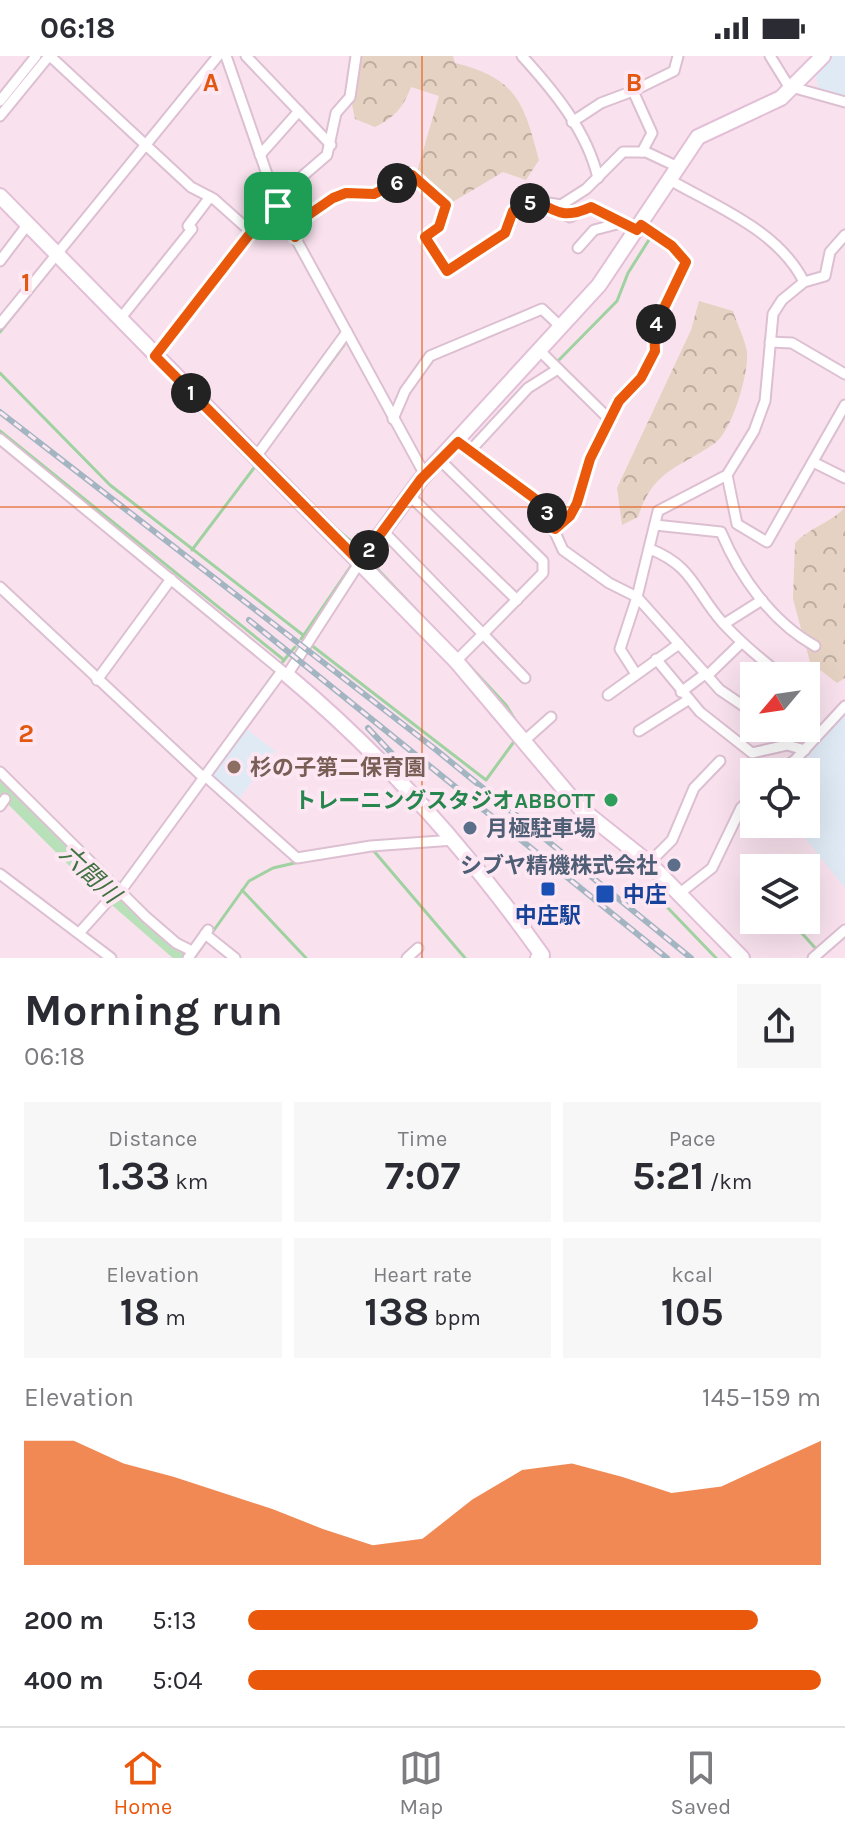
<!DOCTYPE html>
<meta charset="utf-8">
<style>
:root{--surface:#fff;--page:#f7f7f7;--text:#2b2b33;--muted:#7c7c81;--line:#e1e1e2;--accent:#ea580c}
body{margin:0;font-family:Karla,"Noto Sans JP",sans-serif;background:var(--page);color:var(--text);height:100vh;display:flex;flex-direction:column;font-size:30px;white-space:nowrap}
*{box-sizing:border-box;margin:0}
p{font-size:26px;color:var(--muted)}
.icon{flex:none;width:44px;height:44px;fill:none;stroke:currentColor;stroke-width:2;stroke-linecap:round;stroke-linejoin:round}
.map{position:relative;height:902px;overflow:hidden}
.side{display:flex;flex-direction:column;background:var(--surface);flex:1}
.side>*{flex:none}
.needle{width:52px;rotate:241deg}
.tools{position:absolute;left:740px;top:606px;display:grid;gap:16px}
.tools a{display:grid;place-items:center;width:80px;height:80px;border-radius:0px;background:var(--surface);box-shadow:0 8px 32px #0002;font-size:40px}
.pin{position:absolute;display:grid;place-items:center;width:68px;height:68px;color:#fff;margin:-34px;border-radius:16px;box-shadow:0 4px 12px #0006}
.km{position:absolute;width:40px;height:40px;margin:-20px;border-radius:50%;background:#222;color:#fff;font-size:22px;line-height:40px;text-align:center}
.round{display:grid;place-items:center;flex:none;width:84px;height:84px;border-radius:0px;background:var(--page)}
.headline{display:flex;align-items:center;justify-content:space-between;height:136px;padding:0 24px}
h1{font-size:44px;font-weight:700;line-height:60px}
.metrics{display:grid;grid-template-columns:repeat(3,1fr);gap:12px;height:136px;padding:8px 24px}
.metrics div{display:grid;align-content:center;border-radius:0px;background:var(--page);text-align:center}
.metrics b{font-size:40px;font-weight:700}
.metrics small{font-size:22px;font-weight:400}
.metrics p{font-size:22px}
.chart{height:224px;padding:16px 24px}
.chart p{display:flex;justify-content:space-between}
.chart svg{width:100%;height:144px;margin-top:8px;fill:var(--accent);opacity:.7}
ul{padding:0 24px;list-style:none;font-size:26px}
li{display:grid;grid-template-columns:128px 96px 1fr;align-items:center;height:60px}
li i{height:20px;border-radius:10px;background:var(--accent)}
.status{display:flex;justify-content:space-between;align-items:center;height:56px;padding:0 40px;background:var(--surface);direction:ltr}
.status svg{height:22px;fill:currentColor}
.dock{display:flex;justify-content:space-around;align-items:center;height:112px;border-top:2px solid var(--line);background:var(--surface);font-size:22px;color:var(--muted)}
.dock a{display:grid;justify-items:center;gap:4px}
.dock .active{color:var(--accent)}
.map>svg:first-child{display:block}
.education{fill:#dfeaf5}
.forest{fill:url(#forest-crowns)}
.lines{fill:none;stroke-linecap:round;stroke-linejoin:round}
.stream{stroke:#a0d1a1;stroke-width:3}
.river{stroke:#b9e1b9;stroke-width:16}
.street-casing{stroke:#ddbfd2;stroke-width:13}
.secondary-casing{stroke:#e3bfd7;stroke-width:18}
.street{stroke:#fff;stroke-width:9}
.secondary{stroke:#fff;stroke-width:14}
.rail-casing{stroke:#a2b5c1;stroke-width:6}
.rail{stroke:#fde7f3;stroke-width:3;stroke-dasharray:9;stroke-linecap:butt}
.route-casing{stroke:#fff;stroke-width:16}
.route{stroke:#ea580c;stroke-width:10}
.grid{fill:none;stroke:#e25810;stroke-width:2;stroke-opacity:0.55}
.education-dot{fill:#8d6e63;stroke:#fde7f3;stroke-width:3}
.leisure-dot{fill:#2e9e5b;stroke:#fde7f3;stroke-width:3}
.service-dot{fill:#5c6f8a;stroke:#fde7f3;stroke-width:3}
.transit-dot{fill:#1a4fb4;stroke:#fde7f3;stroke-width:3}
.labels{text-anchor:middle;stroke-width:8;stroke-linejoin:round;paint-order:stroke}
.education-label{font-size:22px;font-weight:bold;fill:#785e54;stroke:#fde7f3;text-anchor:start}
.leisure-label{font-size:22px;font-weight:bold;fill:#27864d;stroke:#fde7f3;text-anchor:end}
.service-label{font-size:22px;font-weight:bold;fill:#4e5e75;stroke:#fde7f3;text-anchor:start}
.transit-label{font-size:22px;font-weight:bold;fill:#164399;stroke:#fde7f3;text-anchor:start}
.water-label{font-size:24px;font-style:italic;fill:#417342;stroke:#fde7f3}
.grid-label{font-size:26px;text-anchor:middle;font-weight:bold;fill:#e25810;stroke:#fde7f3;stroke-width:8;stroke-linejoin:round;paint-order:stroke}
</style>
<div class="status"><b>06:18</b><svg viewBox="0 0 49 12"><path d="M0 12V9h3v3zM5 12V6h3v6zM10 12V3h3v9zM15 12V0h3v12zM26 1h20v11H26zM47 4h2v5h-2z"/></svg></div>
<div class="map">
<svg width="845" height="902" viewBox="0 0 845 902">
<defs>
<pattern id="forest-crowns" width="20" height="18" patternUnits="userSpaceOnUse" patternTransform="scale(2)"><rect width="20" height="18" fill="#e5d2c2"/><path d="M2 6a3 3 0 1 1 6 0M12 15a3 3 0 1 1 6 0" fill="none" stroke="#beaca1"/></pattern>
</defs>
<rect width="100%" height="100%" fill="#f9e2ee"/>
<!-- education -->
<g class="education">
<path d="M830,0H845V41L819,35L816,20Z"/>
<path d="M845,653V832L794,768H806V716H781Z"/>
<path d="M244,671L275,695L238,744L209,719Z"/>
</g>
<!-- forest -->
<g class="forest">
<path d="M360,0H453L455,7C517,22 524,47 539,104L526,124L503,116L451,147L416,119L439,40L411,31C403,52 395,61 375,71L355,63L351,43Z"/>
<path d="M699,245L733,255C737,268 745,283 747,296C749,317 732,375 715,387C680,412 653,413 638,461L622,469L617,432L691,274Z"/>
<path d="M845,451V622L837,627L810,606L793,543L795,487C812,470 831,467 845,451Z"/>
</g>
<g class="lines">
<!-- stream -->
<g class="stream">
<path d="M0,52L42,0"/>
<path d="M0,276L56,206"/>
<path d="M557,306L617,245L628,217L652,179"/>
<path d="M0,317L110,429L303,579"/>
<path d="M0,375L284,604L295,591"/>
<path d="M261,401L344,289"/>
<path d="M431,402L442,391"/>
<path d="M332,469L361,494"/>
<path d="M192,494L257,408"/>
<path d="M368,503L442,581"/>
<path d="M302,582L486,724L513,687"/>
<path d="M301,583L353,507"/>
<path d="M467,607L506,649L519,670"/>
<path d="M223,688L284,604"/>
<path d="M373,794L465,902"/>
<path d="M242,834L306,902"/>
<path d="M111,840L164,769"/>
<path d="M667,851L716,902"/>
<path d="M790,864L817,894"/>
<path d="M830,893L845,880"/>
<path d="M194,902L249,825L273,812L299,806"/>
</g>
<!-- river -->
<path class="river" d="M0,729L94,823L185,902"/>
<!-- street casing -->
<g class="street-casing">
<g id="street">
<path d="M50,0L191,131L214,143L251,176"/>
<path d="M226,0L278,150L425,419"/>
<path d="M246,0L331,89"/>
<path d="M522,0C554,35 587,75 598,122"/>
<path d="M770,0L791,34"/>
<path d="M795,32L845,46"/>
<path d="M0,45L36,0"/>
<path d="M0,60L49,0"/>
<path d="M572,66L601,47L633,35"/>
<path d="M642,96L652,77L633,35L674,15L678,0"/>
<path d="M260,99L299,55"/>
<path d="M670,124C717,151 779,175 804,226"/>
<path d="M543,149L570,161L591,151L637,174"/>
<path d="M278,150L291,130L327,99L336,57L350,41L356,0"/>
<path d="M295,181L304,162L333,142L346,137L374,138L412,119L446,149L439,171L425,181L447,215L505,177L513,155L536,145L561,149L586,133L623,96H646L678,111"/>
<path d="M578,192L594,174L617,168"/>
<path d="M0,205L28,168"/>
<path d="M120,263L192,173L188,170L210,141"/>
<path d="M0,268L218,0"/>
<path d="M770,286L792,287L845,318"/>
<path d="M540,295L609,363"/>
<path d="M155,300L276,144"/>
<path d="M393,363L405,335L430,300L542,253L561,271"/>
<path d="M0,383L287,619L360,506"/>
<path d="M458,386L542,448L563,494L609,527L637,541L720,634L754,657"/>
<path d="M469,396L528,332L558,313"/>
<path d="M255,402L347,276"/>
<path d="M813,406L845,422"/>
<path d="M727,419L737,468L767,486L845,349"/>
<path d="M409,439L517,544"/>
<path d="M655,469L721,476C740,521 772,566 815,590"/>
<path d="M555,473L570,460L577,447L590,403L619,345L641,322L655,295L654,273L686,206L672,190L641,169"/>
<path d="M383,475L483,578L543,517V505L441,405"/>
<path d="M650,493C693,510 694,534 722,566C740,586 761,603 782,620"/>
<path d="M0,531L204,722"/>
<path d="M724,568L762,544"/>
<path d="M656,603L700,656L752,697L787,689L805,694"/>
<path d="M456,605L483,578L525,622"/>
<path d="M636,618L620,593L637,541L658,455L727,419L754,375L765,345L773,258L782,244L804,226L825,220L830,196L845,179"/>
<path d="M707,620L741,587"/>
<path d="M97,624L171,523"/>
<path d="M681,636L705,618"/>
<path d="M608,639L679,588"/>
<path d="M639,675L688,644"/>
<path d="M524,685L551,661"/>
<path d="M0,716L146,861L176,887L192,895"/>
<path d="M778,716L795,704L845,650"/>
<path d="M205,720L297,802L371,790L454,784"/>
<path d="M0,750L5,743"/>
<path d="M649,807L672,784L694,732L720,705"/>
<path d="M0,818L111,902"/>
<path d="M120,836L282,615"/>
<path d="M680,837L712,812L741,752L754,739"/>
<path d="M80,876L107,846"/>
<path d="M205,878L235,902"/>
<path d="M188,902L208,874"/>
<path d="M407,902L418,892"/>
<path d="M813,902L845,874"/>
</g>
</g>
<!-- secondary casing -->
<g class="secondary-casing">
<g id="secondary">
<path d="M0,140L456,605L580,752L649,807L742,902"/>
<path d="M360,506L421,423L599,229L698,81L781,42L823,0"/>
<path d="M287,619C385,701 468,795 542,899L538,902"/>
</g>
</g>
<!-- street -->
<use href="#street" class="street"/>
<!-- secondary -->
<use href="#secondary" class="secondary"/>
<!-- rail casing -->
<g class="rail-casing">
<g id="rail">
<path d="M0,356L435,693L691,902"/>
<path d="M249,564L667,902"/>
<path d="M368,672L398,704"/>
</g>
</g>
<!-- rail -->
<use href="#rail" class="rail"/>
</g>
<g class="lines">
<!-- route casing -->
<g class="route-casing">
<path id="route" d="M412,119L446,149L439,171L425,181L447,215L505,177L513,155L536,145C559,158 567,162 591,151L637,174L641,169L672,190L686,206L654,273L655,295L641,322L619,345L590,403L577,447L570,460L555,473L542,448L458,386L421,423L360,506L155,300L276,144L295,181L304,162L333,142L346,137L374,138Z"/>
</g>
<!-- route -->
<use href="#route" class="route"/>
</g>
<!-- grid -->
<path class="grid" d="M422,0V902M0,451H845"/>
<!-- markers -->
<circle class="education-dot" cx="234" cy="711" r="8"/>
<circle class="leisure-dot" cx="611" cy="744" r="8"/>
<g class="service-dot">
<circle cx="470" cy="772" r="8"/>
<circle cx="674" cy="809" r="8"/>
</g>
<g class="transit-dot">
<rect x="540" y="825" width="16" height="16" rx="4"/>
<rect x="595" y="828" width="20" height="20" rx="4"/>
</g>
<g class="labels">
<!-- education labels -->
<g class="education-label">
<text x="250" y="719">杉の子第二保育園</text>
</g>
<!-- leisure labels -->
<g class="leisure-label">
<text x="595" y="752">トレーニングスタジオABBOTT</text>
</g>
<!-- service labels -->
<g class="service-label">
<text x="486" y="780">月極駐車場</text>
<text x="658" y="817" text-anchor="end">シブヤ精機株式会社</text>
</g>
<!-- transit labels -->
<g class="transit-label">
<text x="623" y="846">中庄</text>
<text x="548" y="867" text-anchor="middle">中庄駅</text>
</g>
<!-- water labels -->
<g class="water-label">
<text transform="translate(90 818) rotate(43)" y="8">六間川</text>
</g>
</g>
<g class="grid-label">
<text x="211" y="35">A</text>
<text x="634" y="35">B</text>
<text x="26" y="235">1</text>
<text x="26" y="686">2</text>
</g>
</svg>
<div class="tools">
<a><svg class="needle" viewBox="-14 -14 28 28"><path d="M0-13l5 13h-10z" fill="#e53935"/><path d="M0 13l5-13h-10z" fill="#7c7c81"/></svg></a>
<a><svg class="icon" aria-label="locate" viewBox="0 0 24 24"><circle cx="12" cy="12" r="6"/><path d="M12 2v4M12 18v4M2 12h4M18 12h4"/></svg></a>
<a><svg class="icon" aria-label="layers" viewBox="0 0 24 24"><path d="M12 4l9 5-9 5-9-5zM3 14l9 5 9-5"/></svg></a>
</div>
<div class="pin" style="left:278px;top:150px;background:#1e9e55"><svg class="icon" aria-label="arrive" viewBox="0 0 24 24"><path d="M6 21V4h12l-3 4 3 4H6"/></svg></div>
<b class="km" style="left:191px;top:337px">1</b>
<b class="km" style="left:369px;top:494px">2</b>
<b class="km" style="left:547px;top:457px">3</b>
<b class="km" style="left:656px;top:268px">4</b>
<b class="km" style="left:530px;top:147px">5</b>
<b class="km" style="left:397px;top:127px">6</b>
</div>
<section class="side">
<div class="headline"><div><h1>Morning run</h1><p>06:18</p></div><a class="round"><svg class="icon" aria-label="share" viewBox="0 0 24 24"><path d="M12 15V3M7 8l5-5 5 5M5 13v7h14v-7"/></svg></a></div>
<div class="metrics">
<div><p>Distance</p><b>1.33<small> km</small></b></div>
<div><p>Time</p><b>7:07</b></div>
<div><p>Pace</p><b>5:21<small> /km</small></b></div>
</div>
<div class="metrics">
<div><p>Elevation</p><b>18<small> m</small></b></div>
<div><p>Heart rate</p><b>138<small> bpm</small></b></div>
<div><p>kcal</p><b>105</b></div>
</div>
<div class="chart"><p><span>Elevation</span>145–159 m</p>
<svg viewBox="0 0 160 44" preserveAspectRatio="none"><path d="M0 44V6L10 6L20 13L30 17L40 22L50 27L60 33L70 38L80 36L90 24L100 15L110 13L120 17L130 22L140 20L150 13L160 6V44z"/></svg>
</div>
<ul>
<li><b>200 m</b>5:13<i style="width:89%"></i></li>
<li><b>400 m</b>5:04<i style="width:100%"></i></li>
</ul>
</section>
<nav class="dock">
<a class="active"><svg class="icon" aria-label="home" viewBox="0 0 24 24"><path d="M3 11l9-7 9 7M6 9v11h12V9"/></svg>Home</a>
<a><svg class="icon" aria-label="map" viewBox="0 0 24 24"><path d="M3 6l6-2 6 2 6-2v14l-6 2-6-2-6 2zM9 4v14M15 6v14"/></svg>Map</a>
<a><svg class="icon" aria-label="saved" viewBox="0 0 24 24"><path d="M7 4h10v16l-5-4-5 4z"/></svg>Saved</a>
</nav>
